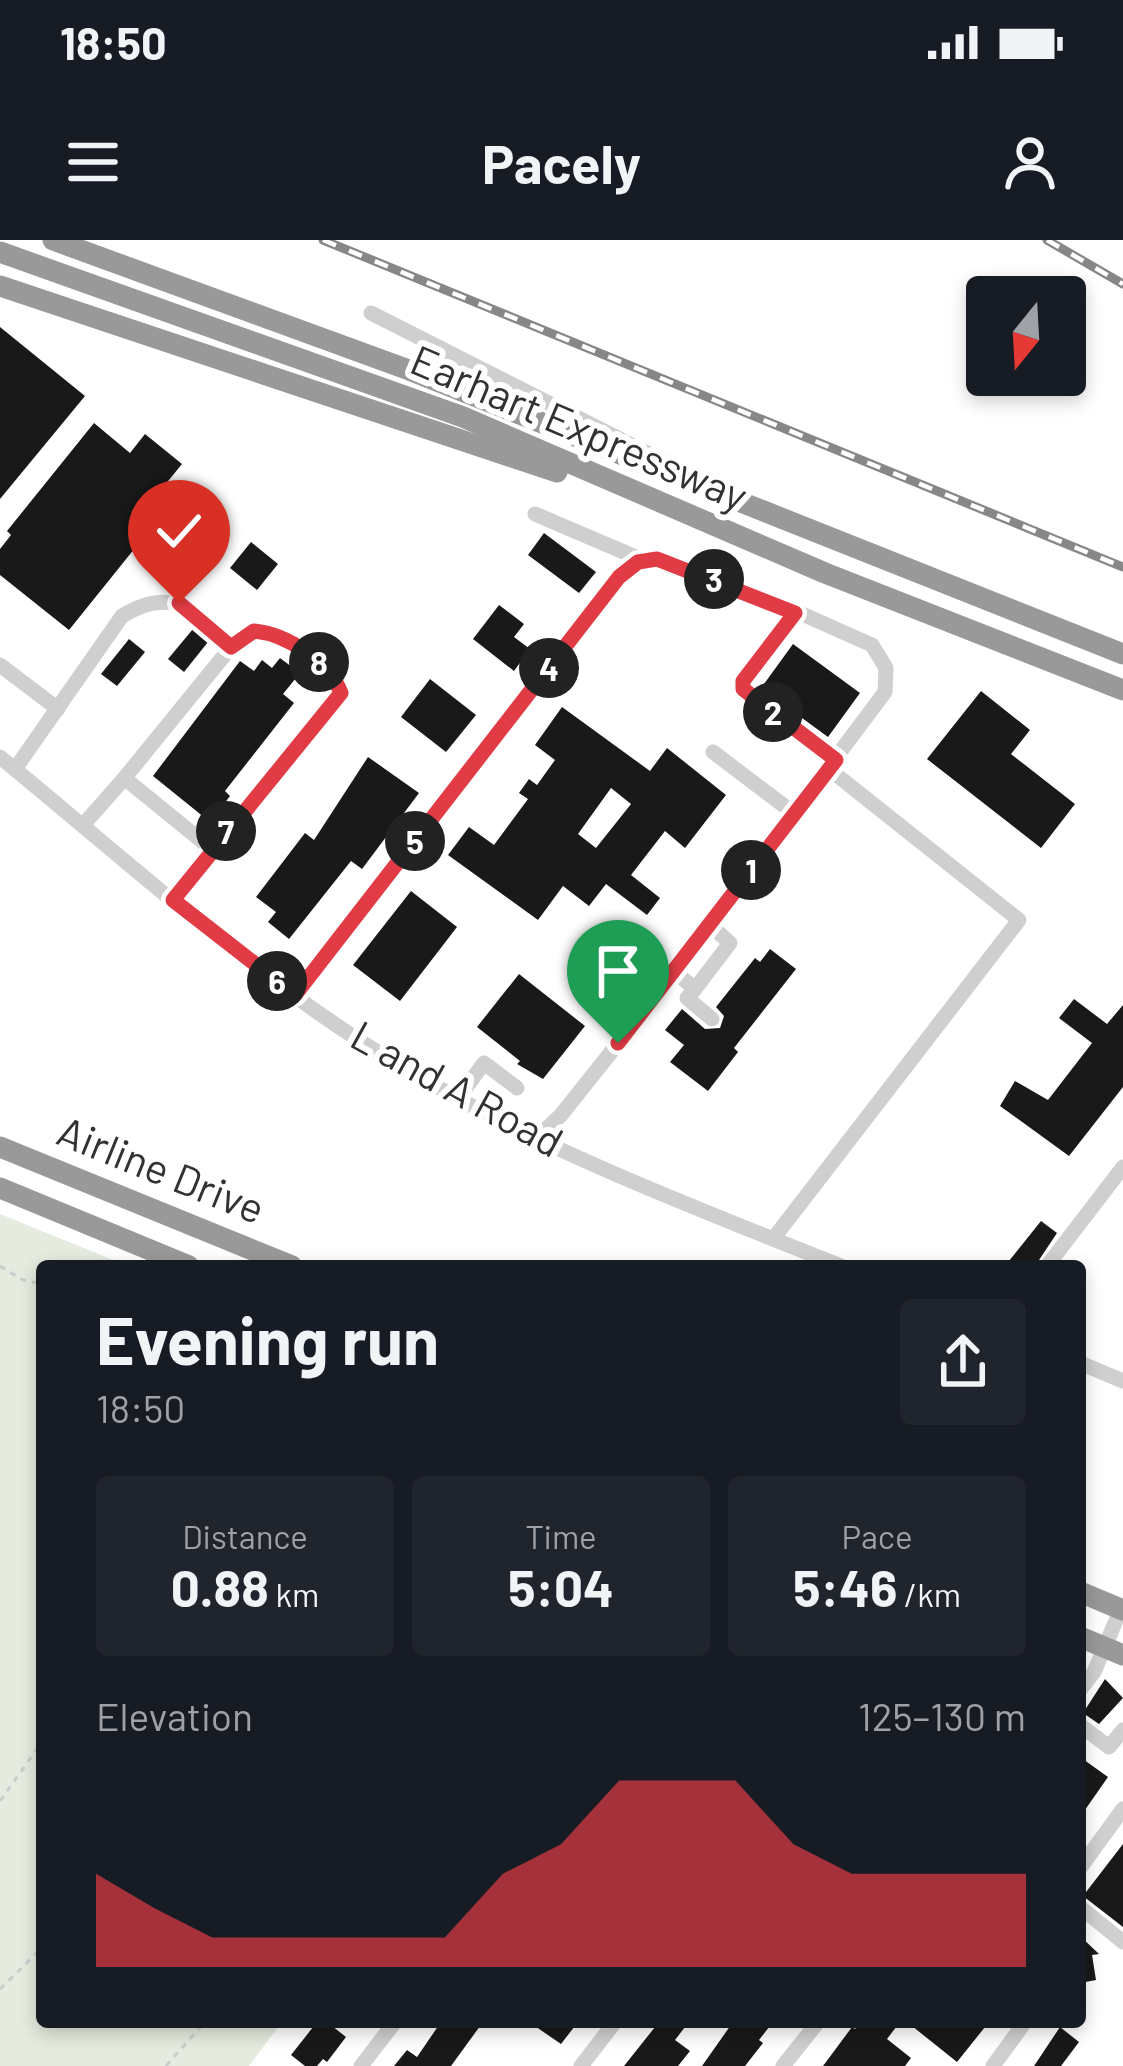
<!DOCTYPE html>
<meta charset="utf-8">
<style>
:root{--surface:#171b24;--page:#20242c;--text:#f1f3f6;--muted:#9ea1a6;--accent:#e13c45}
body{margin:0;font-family:Barlow,sans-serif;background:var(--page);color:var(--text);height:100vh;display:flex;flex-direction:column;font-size:45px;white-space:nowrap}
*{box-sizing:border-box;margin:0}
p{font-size:39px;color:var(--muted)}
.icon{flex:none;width:66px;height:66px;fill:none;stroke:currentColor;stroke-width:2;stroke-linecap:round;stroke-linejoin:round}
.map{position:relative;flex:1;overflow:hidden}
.sheet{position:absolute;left:36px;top:1020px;width:1050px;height:768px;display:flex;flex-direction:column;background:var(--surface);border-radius:12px;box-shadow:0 6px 18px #0003}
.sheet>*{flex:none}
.needle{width:78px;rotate:198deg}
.controls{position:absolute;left:966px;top:36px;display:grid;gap:24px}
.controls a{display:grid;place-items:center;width:120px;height:120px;border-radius:12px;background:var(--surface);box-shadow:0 6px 18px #0003;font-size:60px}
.pin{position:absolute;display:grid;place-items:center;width:102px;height:102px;color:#fff;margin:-123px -51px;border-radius:50% 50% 50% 0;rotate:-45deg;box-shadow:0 0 12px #0007}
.pin .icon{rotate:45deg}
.km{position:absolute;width:60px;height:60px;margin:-30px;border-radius:50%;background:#222;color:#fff;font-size:33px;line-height:60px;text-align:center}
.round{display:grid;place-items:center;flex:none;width:126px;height:126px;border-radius:12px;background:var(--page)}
.overview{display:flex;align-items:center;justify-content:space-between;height:204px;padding:0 60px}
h1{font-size:66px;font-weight:700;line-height:90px}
.figures{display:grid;grid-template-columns:repeat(3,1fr);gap:18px;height:204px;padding:12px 60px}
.figures div{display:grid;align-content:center;border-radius:12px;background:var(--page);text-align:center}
.figures b{font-size:51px;font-weight:700}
.figures small{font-size:33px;font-weight:400}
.figures p{font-size:33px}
.chart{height:336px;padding:24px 60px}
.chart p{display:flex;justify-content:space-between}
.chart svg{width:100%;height:216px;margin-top:12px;fill:var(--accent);opacity:.7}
.status{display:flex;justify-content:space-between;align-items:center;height:84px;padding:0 60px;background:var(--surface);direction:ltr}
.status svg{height:33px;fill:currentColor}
header{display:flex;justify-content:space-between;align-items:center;height:156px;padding:0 60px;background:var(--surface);font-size:54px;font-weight:700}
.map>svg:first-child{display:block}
.green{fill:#e5ebde}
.building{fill:#191919;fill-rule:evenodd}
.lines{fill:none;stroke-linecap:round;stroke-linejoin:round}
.path{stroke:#ccc;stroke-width:3;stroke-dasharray:6 6;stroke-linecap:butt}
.minor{stroke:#cfcfcf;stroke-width:15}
.highway{stroke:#999;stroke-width:21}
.rail-casing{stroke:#878787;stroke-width:9}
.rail{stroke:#fff;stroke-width:4.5;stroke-dasharray:14;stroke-linecap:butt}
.route-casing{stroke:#fff;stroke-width:24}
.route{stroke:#e13c45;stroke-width:15}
.labels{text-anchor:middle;stroke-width:12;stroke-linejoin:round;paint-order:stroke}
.street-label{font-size:42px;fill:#323232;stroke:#fff}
</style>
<div class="status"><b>18:50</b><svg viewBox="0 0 49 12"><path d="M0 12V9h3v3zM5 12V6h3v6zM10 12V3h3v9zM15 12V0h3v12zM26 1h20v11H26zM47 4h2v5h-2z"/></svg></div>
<header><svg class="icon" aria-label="menu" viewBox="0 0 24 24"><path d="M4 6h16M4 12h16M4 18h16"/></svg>Pacely<svg class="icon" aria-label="person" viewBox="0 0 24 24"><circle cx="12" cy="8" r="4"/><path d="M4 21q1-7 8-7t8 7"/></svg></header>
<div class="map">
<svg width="1123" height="1826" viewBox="0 0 1123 1826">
<rect width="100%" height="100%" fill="#fff"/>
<!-- green -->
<path class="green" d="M0,974L128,1026H42V1782H282L249,1826H0Z"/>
<!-- building -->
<g class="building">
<path d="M0,87L85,156L0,259Z"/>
<path d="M94,183L130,213L145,194L182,224L151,262L164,272L69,390L0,335V309L11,295L7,291Z"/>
<path d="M544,293L596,332L579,353L528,315Z"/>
<path d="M251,302L278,324L257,350L230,328Z"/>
<path d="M499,365L524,384L514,397L530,409L514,431L473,399Z"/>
<path d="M193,389L208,402L184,432L168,419Z"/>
<path d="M129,399L145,412L117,446L101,434Z"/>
<path d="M793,404L860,453L828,497L761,448Z"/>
<path d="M280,418L300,433L283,454L294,463L225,551L230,556L210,582L153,536L240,421L254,431L262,420L272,428Z"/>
<path d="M430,439L476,475L446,512L401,477Z"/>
<path d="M981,451L1030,490L1011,514L1075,564L1041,608L927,519Z"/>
<path d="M562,467L650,531L667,508L726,555L685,608L665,591L631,635L660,658L647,675L606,644L589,666L563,646L538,680L448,615L469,587L494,605L528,559L519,553L529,539L537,545L555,520L535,505ZM611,548L631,564L596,608L578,594Z"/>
<path d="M368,517L419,553L362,629L351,621L289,699L268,682L276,672L256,657L305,593L314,600Z"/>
<path d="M411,651L457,687L400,761L353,725Z"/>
<path d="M770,709L796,729L734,808L738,812L708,851L670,822L684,805L665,790L682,769L705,789L720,788L724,776L716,767L755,718L760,722Z"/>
<path d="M519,734L585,786L543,839L517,824L520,821L477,787Z"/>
<path d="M1074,759L1107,784L1123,765V847L1069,916L1000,866L1015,841L1048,860L1092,803L1059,778Z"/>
<path d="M1041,981L1057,993L1035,1026H1005Z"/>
<path d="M1105,1439L1123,1458L1099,1484L1083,1473Z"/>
<path d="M1080,1517L1108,1537L1080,1577Z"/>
<path d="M1123,1604V1687L1083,1656Z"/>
<path d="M1080,1696L1099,1714L1092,1715L1096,1740L1080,1743Z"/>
<path d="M317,1782H327L346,1797L327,1822L323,1819L317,1826H305L291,1815Z"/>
<path d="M441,1782H483L451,1826H394L407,1810L417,1817Z"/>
<path d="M529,1782H578L561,1804Z"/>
<path d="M659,1782H678L685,1787L675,1800L690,1811L678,1826H624Z"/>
<path d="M733,1782H773L759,1800L763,1803L745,1826H702Z"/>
<path d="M861,1782H900L887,1799L911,1818L905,1826H823L852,1787L855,1789Z"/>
<path d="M907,1782H978L985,1787L957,1822Z"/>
<path d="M1060,1787L1079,1802L1061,1826H1034Z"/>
</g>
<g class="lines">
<!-- path -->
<g class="path">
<path d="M0,1026L23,1040L42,1044"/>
<path d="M0,1561L42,1502"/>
<path d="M0,1749L42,1708"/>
<path d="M166,1826L205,1782"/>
</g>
<!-- minor -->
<g class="minor">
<path d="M371,73L671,225"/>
<path d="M535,274L645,321"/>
<path d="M795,373L743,441V449L836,520"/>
<path d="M0,425L58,469"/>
<path d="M713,512L795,574"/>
<path d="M0,517C130,623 257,741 402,827C540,909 693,967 841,1026"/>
<path d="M15,529L122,376C175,344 191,373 231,407"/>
<path d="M122,541L236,401C242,398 247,393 254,391C280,385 332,430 341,453L209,611"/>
<path d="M83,585L122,541H128L209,607L173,660"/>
<path d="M675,732L695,749L730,703L709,684"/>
<path d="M695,749L687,758L712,779"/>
<path d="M295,756L619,337C630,328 637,321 652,320C684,318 832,388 872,405L886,428L885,452L675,732L561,875L537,898"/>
<path d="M459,857L484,823L517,848"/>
<path d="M773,999L1019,680L829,529"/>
<path d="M1047,1026L1123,927"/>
<path d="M1080,1123L1123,1141"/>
<path d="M1080,1450L1094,1432L1121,1369"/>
<path d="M1080,1485L1109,1507L1123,1490"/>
<path d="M1080,1628L1123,1569"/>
<path d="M1080,1667L1123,1702"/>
<path d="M361,1826L395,1782"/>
<path d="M581,1826L615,1782"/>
<path d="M783,1826L818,1782"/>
<path d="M993,1826L1025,1782"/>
</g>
<!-- highway -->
<g class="highway">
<path d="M53,0L409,130L1123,414"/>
<path d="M0,12L463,177L825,333L1123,450"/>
<path d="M0,46L557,232"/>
<path d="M0,907L292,1026"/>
<path d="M0,948L189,1026"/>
<path d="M1080,1352L1123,1370"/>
<path d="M1080,1397L1123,1415"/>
</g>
<!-- rail casing -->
<g class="rail-casing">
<g id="rail">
<path d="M323,0L1123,327"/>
<path d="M1047,0L1123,44"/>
</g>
</g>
<!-- rail -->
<use href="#rail" class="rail"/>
</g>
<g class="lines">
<!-- route casing -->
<g class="route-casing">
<path id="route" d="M179,363L231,407L254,391C287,394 329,422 341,453L173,660L295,755L619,337L638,322L657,319L795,373L743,441V449L836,520L618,803"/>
</g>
<!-- route -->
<use href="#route" class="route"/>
</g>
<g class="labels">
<!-- street labels -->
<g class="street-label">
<text transform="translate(579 188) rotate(23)" y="15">Earhart Expressway</text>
<text transform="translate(457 849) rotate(29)" y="15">L and A Road</text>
<text transform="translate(161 930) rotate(22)" y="15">Airline Drive</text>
</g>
</g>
</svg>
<div class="controls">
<a><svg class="needle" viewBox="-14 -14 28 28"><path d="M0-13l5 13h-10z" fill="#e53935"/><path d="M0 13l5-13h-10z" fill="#9ea1a6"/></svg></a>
</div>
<div class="pin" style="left:618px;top:803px;background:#1e9e55"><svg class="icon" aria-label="arrive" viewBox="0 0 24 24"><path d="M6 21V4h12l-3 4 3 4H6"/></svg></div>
<div class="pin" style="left:179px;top:363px;background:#d93025"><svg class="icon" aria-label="check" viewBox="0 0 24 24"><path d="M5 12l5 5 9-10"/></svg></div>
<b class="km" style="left:751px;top:630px">1</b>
<b class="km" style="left:773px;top:472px">2</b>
<b class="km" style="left:714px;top:339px">3</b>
<b class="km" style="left:549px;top:428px">4</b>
<b class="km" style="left:415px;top:601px">5</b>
<b class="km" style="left:277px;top:741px">6</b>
<b class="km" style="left:226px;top:591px">7</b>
<b class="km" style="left:319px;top:422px">8</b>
<section class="sheet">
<div class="overview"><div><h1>Evening run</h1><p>18:50</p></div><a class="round"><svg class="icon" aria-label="share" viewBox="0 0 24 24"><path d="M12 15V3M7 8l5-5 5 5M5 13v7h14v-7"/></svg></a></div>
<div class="figures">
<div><p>Distance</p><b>0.88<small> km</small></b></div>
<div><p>Time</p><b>5:04</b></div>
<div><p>Pace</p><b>5:46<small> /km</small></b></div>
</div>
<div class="chart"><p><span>Elevation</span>125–130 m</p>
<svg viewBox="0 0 160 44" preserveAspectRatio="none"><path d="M0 44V25L10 32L20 38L30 38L40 38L50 38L60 38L70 25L80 19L90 6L100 6L110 6L120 19L130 25L140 25L150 25L160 25V44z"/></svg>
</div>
</section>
</div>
